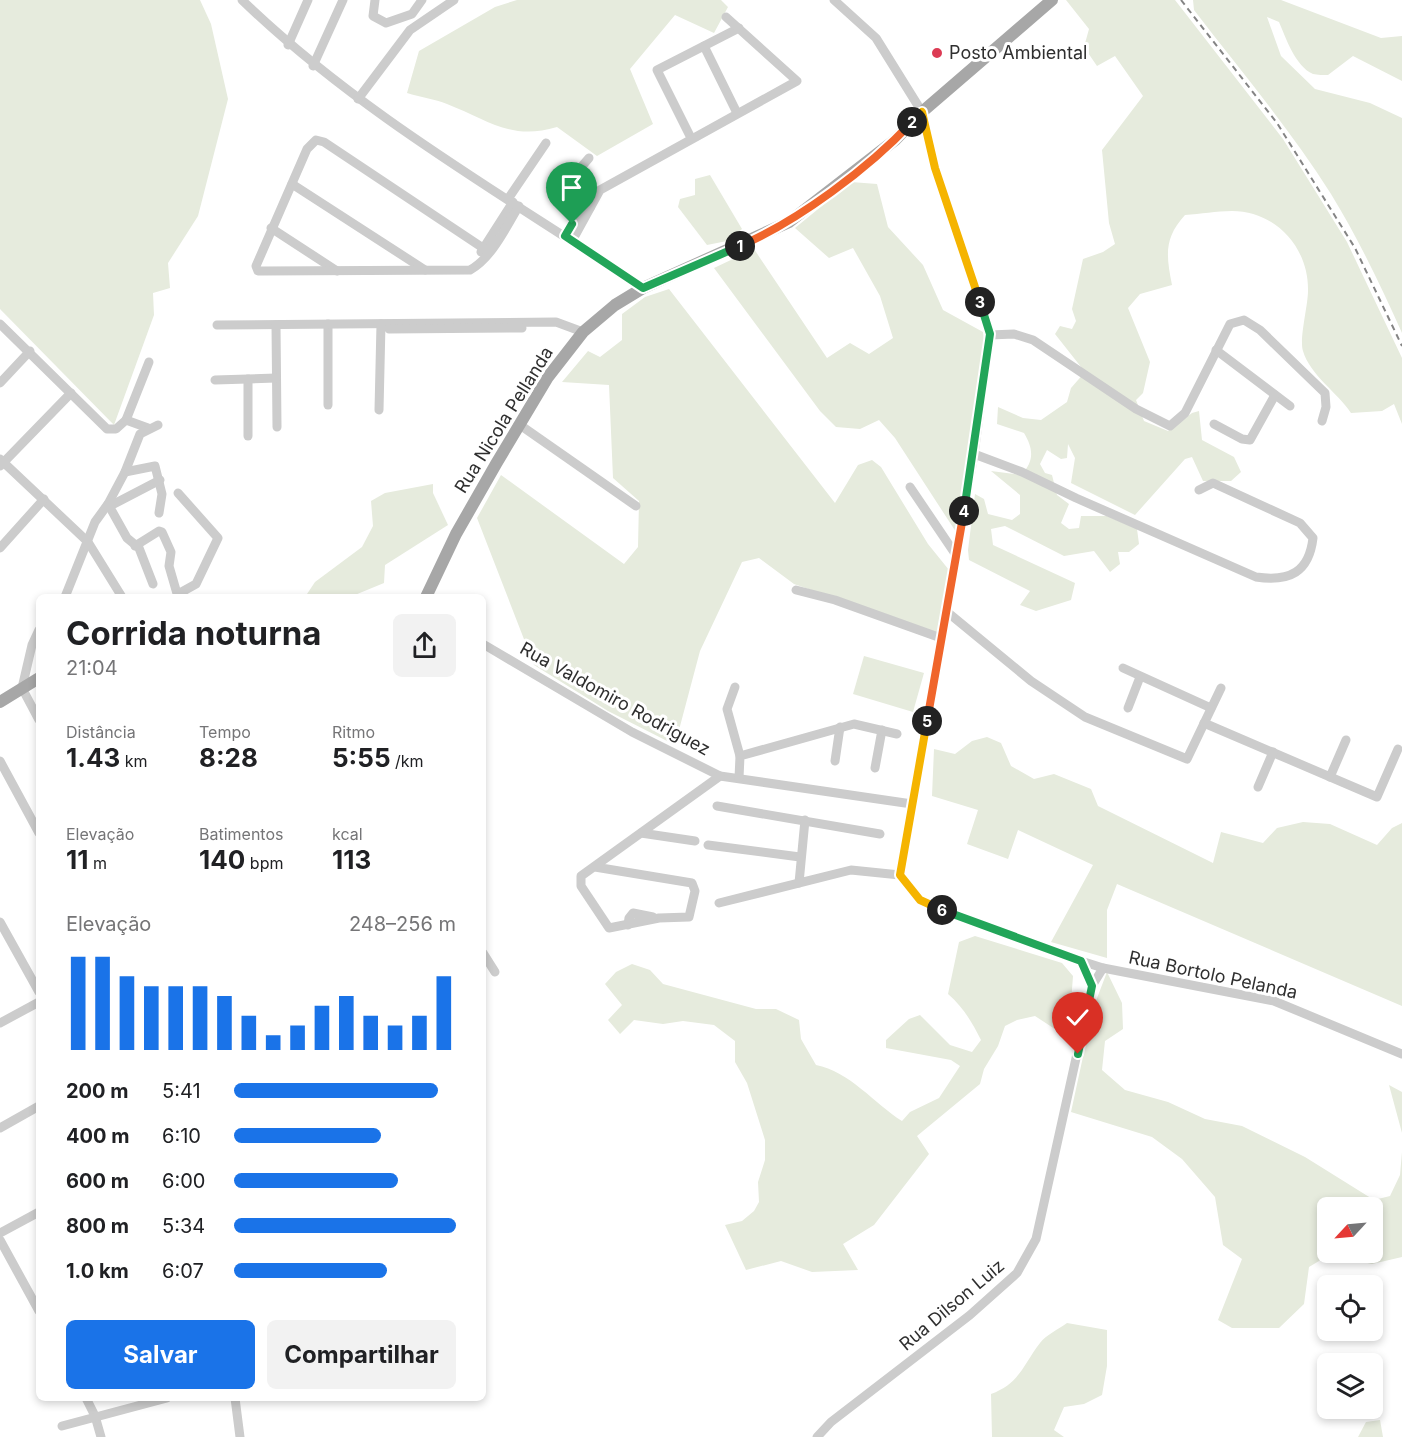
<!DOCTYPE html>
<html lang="pt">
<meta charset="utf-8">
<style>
:root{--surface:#fff;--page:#f2f2f2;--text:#202124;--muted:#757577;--accent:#1a73e8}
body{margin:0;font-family:Inter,sans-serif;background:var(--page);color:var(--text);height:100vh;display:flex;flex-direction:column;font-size:22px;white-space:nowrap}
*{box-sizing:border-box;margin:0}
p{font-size:20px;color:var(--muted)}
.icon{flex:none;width:33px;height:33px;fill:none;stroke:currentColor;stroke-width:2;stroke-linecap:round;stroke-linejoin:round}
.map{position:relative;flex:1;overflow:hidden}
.sheet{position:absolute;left:36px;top:594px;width:450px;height:807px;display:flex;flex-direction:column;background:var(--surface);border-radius:9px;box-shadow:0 3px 9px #0003}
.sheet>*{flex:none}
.needle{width:39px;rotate:244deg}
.tools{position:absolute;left:1317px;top:1197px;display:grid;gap:12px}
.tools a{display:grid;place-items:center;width:66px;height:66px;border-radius:9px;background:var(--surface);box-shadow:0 3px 9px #0003;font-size:30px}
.pin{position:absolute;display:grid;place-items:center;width:51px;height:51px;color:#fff;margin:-62px -26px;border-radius:50% 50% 50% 0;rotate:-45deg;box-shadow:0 0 6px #0007}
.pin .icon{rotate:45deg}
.km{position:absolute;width:30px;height:30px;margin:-15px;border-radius:50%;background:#222;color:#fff;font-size:16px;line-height:30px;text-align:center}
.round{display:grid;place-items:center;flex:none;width:63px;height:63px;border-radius:9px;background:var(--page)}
.head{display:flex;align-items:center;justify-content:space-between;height:102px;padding:0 30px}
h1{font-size:33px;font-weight:700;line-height:45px}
.metrics{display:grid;grid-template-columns:repeat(3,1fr);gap:9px;height:102px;padding:6px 30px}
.metrics div{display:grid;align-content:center}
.metrics b{font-size:26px;font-weight:700}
.metrics small{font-size:16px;font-weight:400}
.metrics p{font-size:16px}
.chart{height:168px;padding:12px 30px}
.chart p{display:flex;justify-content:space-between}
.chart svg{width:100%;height:108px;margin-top:6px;stroke:var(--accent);stroke-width:6}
.action{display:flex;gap:12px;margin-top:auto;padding:12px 30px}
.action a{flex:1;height:69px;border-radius:9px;background:var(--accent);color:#fff;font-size:24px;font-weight:700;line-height:69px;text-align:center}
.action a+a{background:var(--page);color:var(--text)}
ul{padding:0 30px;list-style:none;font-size:20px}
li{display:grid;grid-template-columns:96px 72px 1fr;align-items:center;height:45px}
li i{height:15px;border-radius:8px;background:var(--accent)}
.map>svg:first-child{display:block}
.green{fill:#e6ebdd;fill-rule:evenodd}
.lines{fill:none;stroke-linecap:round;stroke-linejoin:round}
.minor{stroke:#ccc;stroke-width:9}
.major{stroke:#a7a7a7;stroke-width:12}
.rail{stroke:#848484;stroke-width:2;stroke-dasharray:6 4.5;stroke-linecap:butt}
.split-1-casing{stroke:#fff;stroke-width:12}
.split-2-casing{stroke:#fff;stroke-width:12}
.split-3-casing{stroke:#fff;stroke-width:12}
.split-4-casing{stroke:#fff;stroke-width:12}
.split-5-casing{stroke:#fff;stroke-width:12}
.split-6-casing{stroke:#fff;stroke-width:12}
.split-7-casing{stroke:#fff;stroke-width:12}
.split-1{stroke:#22a559;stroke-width:8}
.split-2{stroke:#f0652b;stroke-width:8}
.split-3{stroke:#f5b400;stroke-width:8}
.split-4{stroke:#22a559;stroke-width:8}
.split-5{stroke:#f0652b;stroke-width:8}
.split-6{stroke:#f5b400;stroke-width:8}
.split-7{stroke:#22a559;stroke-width:8}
.poi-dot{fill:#dc3b54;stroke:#fff;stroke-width:2}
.labels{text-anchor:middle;stroke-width:6;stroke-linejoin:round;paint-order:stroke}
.poi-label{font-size:18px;fill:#2f2f2f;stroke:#fff;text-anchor:start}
.street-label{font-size:18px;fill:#2f2f2f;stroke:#fff}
</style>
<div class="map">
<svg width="1402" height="1437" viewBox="0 0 1402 1437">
<rect width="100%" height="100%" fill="#fff"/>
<!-- green -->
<g class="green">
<path d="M0,0H200L211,24L228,99L198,216L168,263L170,288L153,293L154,315L114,425L0,309Z"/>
<path d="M517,0H721L728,7L714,33L675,15L630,69L653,124L597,156L557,127C511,141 488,120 447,104C435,99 420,97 407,93L419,51L495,7Z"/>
<path d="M1066,0H1175L1283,139L1347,242L1402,358V424L1394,404L1382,411L1351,413C1337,392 1310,375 1303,351C1299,339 1308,306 1308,291C1309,248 1276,211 1232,211C1216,211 1201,214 1185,215C1164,238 1166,255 1172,285L1140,294L1128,308L1150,362L1143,393L1136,400L1144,421L1168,431L1192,413L1199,411L1202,440L1234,457L1241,472L1231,481H1203L1192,457L1185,459L1135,515L1071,483L1075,458L1068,444L1067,458L1061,459L1047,450L1040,464L1045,473L1052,475L1057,495L1069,504L1061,523L1069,529L1079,528L1081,516H1107L1137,529L1139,544L1129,552H1118L1120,564L1110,572L1094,551L1064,556L1005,526L991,529L993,545L1075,583L1071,600L1036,611L1020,605L1030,591L969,560L968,550L975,494L984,499L988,514L1012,520L1020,514V495L991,471L1021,475C1035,461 1033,448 1024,433L997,424L998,407L1023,418L1041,420L1067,402L1071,388L1085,372L1055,334L1060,326L1072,329L1076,321L1072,309L1083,259L1103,252L1115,244L1109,223L1102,150L1143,96L1115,56L1097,66L1084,47L1089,29Z"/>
<path d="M1193,0H1281L1381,38L1402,36V81L1353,56L1328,75C1324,75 1317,75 1313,74C1295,66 1286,38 1279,22L1267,17L1281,56L1315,89L1370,103L1402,118V333C1381,286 1358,238 1331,194C1290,129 1240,70 1194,10Z"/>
<path d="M710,175L742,229L727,241L707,245L678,207L680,199L695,195V179Z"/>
<path d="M851,182L877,184L888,227L923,265L943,310L983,332L986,353L956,532L895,438L879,420L860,429L836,427L820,411L714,268L754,249L827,358L850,343L869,354L893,338L880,296L853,248L829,258L795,228Z"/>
<path d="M669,289L835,503L858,465L872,460L881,467L928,544L949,570L940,635L794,584L759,558L742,562L700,651L675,745L608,711L534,665L477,518L501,475L624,564L638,547L639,501L613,478L609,385L562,382L588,351L600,357L622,340V314L645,297Z"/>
<path d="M433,484V493L448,525L385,565L384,583L350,597H305L315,582L362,547L373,526L371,501L385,493Z"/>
<path d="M864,656L924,673L913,712L853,694Z"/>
<path d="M987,737L1001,743L1011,766L1034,779L1054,774L1091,789L1098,806L1213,863L1221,832L1263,843L1277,828L1303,822L1330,824L1377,845L1392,828L1402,823V1006L1117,884L1107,910V958L1051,942L1093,865L1018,830L1008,859L967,844L978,810L932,796L934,749L955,754L972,741Z"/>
<path d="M975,936L1062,963L1073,976L1069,1029L1064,1035L1035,1016L1017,1020L1005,1026L998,1046L984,1069L980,1084L917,1136L929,1154L874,1225L843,1244L858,1270L812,1272L781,1261L746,1270L725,1225L742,1221L754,1211L759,1202L758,1182L765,1160V1140L747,1083L735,1062V1041L714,1025L683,1021L663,1024L634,1020L620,1034L608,1020L622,1005L605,984L616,972L632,964L650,970L663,984L756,1009H776L799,1020L801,1039L816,1065C849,1071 875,1104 902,1121L910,1112L939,1098L960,1066L951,1060L886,1048V1040L909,1019L920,1015L950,1045L972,1052L981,1040C972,1022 963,1007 948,994L959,942Z"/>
<path d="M1107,972L1122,1003L1123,1029L1105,1041L1102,1070L1125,1090L1168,1102L1205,1119L1242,1126L1305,1157L1374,1200L1390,1196L1400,1175L1402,1152V1257L1372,1264L1329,1255L1309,1267L1304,1304L1279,1328H1232L1218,1320L1242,1259L1223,1245L1215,1197L1182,1159L1152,1137L1071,1112L1094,1006ZM1328,1208H1372V1252H1328Z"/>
<path d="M1389,1085L1402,1092V1133Z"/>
<path d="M1067,1323L1107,1330V1366L1102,1395L1084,1404L1064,1407L1054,1430L1064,1437H992L991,1394C1020,1383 1023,1365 1040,1343C1046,1335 1059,1329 1067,1323Z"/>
<path d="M1380,1420L1383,1437H1358L1366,1422Z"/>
</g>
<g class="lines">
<!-- minor -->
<g class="minor">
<path d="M242,0C361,115 506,196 643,288"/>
<path d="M375,0L373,16L386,23L412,14L422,0"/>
<path d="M834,0L876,38L922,112L935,168L990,335L974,454L900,875L920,900L939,909L1081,961L1092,986"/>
<path d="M288,45L308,0"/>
<path d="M704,46L737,113"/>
<path d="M313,66L343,0"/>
<path d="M358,99L410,30L454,0"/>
<path d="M691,138L657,70L739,28"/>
<path d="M589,158L565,186L590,208"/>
<path d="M292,184L425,270"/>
<path d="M508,199L546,143"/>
<path d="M271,228L337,271"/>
<path d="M565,236L583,209L591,204"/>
<path d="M572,241L600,190L797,81L726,17"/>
<path d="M481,252L513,202"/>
<path d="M489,252L324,142L316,140L307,149L256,266L258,271H263L470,270C492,258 506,227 519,206"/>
<path d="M0,324L107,429H116L126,420L148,428"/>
<path d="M328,324V405"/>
<path d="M217,325L556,322L583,332"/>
<path d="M276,325L277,427"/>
<path d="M389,329L522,328"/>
<path d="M990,335L1014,334L1033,340L1136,409L1170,426L1185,413L1230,324L1244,320L1260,330L1325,393L1326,407L1322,421"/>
<path d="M1216,350L1290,406"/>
<path d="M215,380L276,378"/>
<path d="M0,383L30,351"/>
<path d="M379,410L381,324"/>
<path d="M126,420L149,362"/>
<path d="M1214,424L1242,439L1250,440L1275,395"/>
<path d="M520,425L636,506"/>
<path d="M248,436V379"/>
<path d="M974,454L1022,472L1076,498L1256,577C1290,582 1309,572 1313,538L1300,523L1213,483L1199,490"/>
<path d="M0,459L88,542L122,597"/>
<path d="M0,466L71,393"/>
<path d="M125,472L155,466L162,494L159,513"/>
<path d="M910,487L956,555"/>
<path d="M108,504L127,538L139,548L153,584"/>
<path d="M110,506L160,480"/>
<path d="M135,546L159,531L162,532L171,552L169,566L178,597"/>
<path d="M0,548L44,499"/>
<path d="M796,590L835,600L941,638"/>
<path d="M178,594L196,584L218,538L178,493"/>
<path d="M65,597L95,522L108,504L125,472L140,434L158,425"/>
<path d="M946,611L1031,681L1085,717L1187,759L1221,688"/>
<path d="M39,630L32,645L22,688L39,720"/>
<path d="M483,644L632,732L720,776L912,804"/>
<path d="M1123,668L1211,708"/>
<path d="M735,687L727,709L740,756"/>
<path d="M1128,708L1140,677"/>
<path d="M1204,723L1377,797L1398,749"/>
<path d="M0,761L39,833"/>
<path d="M835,761L840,727"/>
<path d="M875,768L882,730"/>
<path d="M1330,777L1346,740"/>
<path d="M739,778L740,756L854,724L897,734"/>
<path d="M1258,787L1273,752"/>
<path d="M717,806L880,834"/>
<path d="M641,833L695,841"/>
<path d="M708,845L800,857"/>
<path d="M595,867L692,883L695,891L689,917L659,918L609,928L581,886V876L720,776"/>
<path d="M799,883L805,820"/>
<path d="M719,903L851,870L900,875"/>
<path d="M0,922L39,992"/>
<path d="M628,925L629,918L633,913L653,917"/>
<path d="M483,953L495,972"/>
<path d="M1081,961L1103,968L1274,1001L1402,1054"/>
<path d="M0,1023L39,1002"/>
<path d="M0,1128L39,1106"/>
<path d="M0,1233L39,1212"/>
<path d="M0,1240L39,1311"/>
<path d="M86,1398L95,1416L101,1437"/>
<path d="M235,1398L240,1437"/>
<path d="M62,1426L167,1398"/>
<path d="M817,1437L831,1422L970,1315L1017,1273L1036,1239L1092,986L1103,968"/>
</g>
<!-- major -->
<g class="major">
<path d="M426,597L456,534L496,464L548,377L583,332L615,305L643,288L789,222L895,140L922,112L1052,0"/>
<path d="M0,702L39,678"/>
</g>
<!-- rail -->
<path class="rail" d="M1181,0L1277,123L1355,248L1402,346"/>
</g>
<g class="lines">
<!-- split-1 casing -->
<g class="split-1-casing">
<path id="split-1" d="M572,224L565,236L643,288L740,246"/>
</g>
<!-- split-2 casing -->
<g class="split-2-casing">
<path id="split-2" d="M740,246C798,221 869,168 912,122"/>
</g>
<!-- split-3 casing -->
<g class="split-3-casing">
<path id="split-3" d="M912,122L922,112L935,168L980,302"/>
</g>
<!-- split-4 casing -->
<g class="split-4-casing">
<path id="split-4" d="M964,511L990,334L980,302"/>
</g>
<!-- split-5 casing -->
<g class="split-5-casing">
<path id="split-5" d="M927,721L964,511"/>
</g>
<!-- split-6 casing -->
<g class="split-6-casing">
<path id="split-6" d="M927,721L900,875L920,900L942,910"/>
</g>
<!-- split-7 casing -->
<g class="split-7-casing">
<path id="split-7" d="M942,910L1081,961L1092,986L1078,1054"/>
</g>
<!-- split-1 -->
<use href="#split-1" class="split-1"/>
<!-- split-2 -->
<use href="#split-2" class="split-2"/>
<!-- split-3 -->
<use href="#split-3" class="split-3"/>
<!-- split-4 -->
<use href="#split-4" class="split-4"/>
<!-- split-5 -->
<use href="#split-5" class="split-5"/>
<!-- split-6 -->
<use href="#split-6" class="split-6"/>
<!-- split-7 -->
<use href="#split-7" class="split-7"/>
</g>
<!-- markers -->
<circle class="poi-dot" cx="937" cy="53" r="6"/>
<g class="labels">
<!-- poi labels -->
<g class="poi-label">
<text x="949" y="59">Posto Ambiental</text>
</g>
<!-- street labels -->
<g class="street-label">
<text transform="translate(504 420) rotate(-58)" y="6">Rua Nicola Pellanda</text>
<text transform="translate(615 699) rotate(29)" y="6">Rua Valdomiro Rodriguez</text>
<text transform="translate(1213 975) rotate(12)" y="6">Rua Bortolo Pelanda</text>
<text transform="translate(952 1305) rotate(-40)" y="6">Rua Dilson Luiz</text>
</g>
</g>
</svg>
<div class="tools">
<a><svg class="needle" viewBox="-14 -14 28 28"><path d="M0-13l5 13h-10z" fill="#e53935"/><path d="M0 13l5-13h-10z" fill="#757577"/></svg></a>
<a><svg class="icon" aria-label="locate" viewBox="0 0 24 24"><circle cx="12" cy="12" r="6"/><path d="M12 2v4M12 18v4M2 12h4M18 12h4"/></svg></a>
<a><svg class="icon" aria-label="layers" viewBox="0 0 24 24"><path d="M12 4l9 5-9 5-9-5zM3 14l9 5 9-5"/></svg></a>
</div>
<div class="pin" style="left:572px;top:224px;background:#1e9e55"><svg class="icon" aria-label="arrive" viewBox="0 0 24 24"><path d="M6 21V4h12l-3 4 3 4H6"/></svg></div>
<div class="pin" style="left:1078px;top:1054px;background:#d93025"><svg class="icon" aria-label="check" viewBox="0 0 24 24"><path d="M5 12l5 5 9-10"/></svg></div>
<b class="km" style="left:740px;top:246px">1</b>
<b class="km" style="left:912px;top:122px">2</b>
<b class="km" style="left:980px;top:302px">3</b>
<b class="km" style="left:964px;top:511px">4</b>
<b class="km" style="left:927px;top:721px">5</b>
<b class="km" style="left:942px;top:910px">6</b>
<section class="sheet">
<div class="head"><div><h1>Corrida noturna</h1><p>21:04</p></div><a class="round"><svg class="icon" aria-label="share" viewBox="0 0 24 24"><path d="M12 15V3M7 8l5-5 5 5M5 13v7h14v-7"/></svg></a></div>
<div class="metrics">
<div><p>Distância</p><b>1.43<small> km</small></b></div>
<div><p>Tempo</p><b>8:28</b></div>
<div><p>Ritmo</p><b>5:55<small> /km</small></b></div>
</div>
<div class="metrics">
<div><p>Elevação</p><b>11<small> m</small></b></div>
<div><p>Batimentos</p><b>140<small> bpm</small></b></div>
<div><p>kcal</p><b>113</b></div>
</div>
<div class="chart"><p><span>Elevação</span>248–256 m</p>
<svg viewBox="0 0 160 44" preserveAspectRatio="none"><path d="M5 44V6M15 44V6M25 44V14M35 44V18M45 44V18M55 44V18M65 44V22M75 44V30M85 44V38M95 44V34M105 44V26M115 44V22M125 44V30M135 44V34M145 44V30M155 44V14"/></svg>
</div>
<ul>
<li><b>200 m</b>5:41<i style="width:92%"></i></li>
<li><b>400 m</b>6:10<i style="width:66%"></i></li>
<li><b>600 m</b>6:00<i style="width:74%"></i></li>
<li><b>800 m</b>5:34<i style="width:100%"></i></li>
<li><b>1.0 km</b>6:07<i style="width:69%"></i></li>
</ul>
<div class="action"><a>Salvar</a><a>Compartilhar</a></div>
</section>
</div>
